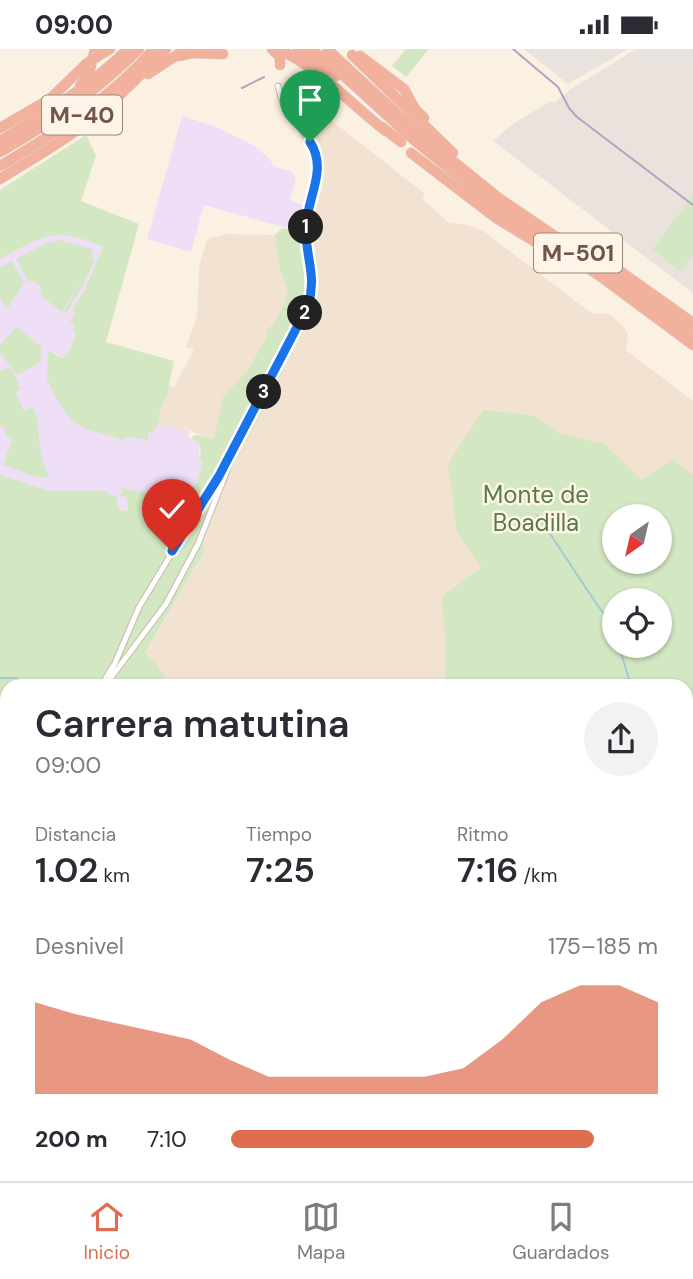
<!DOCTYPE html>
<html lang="es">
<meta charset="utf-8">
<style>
:root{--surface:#fff;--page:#f2f2f3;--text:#2b2b33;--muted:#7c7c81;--line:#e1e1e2;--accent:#de6c4e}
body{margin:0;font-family:"DM Sans",sans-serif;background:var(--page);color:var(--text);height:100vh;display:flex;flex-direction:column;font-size:26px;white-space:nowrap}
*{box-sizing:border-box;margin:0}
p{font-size:23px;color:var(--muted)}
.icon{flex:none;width:38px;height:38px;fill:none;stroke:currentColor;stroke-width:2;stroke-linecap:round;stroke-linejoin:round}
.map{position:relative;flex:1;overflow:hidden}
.side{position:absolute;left:0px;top:630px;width:693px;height:502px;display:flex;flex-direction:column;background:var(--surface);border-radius:21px 21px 0 0;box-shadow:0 2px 5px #0004}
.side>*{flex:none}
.needle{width:46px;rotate:214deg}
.fabs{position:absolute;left:602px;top:455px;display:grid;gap:14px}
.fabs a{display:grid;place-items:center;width:70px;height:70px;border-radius:50%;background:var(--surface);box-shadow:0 2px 5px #0004;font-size:35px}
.pin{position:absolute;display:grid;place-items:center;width:60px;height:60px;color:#fff;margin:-72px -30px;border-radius:50% 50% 50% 0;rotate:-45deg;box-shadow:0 0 7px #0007}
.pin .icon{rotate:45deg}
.km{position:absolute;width:35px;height:35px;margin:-18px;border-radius:50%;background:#222;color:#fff;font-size:19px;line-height:35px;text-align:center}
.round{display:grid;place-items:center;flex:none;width:74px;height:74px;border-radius:37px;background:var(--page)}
.head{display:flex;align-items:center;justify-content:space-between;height:119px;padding:0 35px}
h1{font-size:38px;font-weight:600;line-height:52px}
.figures{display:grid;grid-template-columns:repeat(3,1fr);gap:10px;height:119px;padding:7px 35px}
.figures div{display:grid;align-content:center}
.figures b{font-size:35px;font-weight:600}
.figures small{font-size:19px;font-weight:400}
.figures p{font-size:19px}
.chart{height:196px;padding:14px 35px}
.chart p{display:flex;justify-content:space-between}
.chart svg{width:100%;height:126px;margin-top:7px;fill:var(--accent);opacity:.7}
ul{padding:0 35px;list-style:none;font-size:23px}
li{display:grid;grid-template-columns:112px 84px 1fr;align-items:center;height:52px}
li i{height:18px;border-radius:9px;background:var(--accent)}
.status{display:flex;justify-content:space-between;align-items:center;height:49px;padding:0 35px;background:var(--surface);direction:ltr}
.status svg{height:19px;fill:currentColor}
.tabs{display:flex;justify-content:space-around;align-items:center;height:98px;border-top:2px solid var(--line);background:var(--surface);font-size:19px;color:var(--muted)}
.tabs a{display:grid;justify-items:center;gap:4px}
.tabs .current{color:var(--accent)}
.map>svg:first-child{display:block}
.residential{fill:#f2e2d1}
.industrial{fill:#eae3dd}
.education{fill:#eedff7}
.green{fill:#d2e7c2;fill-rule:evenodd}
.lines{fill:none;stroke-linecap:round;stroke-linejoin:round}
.stream{stroke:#9fccd4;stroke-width:2}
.tertiary-casing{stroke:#cbb8aa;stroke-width:7}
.primary-casing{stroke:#dad3d0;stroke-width:9}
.motorway-casing{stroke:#dad3d0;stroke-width:11}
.tertiary{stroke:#fff;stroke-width:5}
.primary{stroke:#f6d49e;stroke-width:7}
.motorway{stroke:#f2b19c;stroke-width:10}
.tram{stroke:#b3a2c3;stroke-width:2}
.motorway-bridge-casing{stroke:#dad3d0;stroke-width:11;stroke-linecap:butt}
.motorway-bridge{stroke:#f2b19c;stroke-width:10}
.route-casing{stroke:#fff;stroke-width:14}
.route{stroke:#1a73e8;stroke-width:9}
.labels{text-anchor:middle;stroke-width:5;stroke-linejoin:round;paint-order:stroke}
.shield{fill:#fef5e8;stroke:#9b8679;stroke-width:2}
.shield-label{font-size:23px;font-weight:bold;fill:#71574a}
.park-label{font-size:24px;fill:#567b46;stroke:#fef5e8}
</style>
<div class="status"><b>09:00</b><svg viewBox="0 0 49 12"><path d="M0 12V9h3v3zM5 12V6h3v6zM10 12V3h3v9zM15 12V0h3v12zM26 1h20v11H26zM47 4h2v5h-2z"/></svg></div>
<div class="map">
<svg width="693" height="1132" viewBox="0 0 693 1132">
<rect width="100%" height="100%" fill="#fbf1e2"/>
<!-- residential -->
<g class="residential">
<path d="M321,63L425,145L422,150L449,174L466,176L483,182L591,264L609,265L621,275L628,284L626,301L693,352V426L673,410L642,431L605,395L559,384L536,367L457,483L481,518L441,548L446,584V621L444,637H170L167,630L145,605L205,501L203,491L222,436L238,402L189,381L158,377L160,363L169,336L174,338L194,300L186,298L197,268L199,218L207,190L226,185L275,186L282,179L311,185V167L321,137L324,111L318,93L306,76Z"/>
<path d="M0,1065L7,1067V1125H13L12,1132H0Z"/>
</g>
<!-- industrial -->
<g class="industrial">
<path d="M524,0H628L568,35Z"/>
<path d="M636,0H693V244L493,92L513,75L551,52L554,54L574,38Z"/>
</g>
<!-- education -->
<g class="education">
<path d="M182,67L214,77L253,96L270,110L273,117L292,123L296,129L290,151L305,157L301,183L204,156L191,203L147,190Z"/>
<path d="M60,185L73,186L103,198L85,240L72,261L75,263L71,270L76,277V285L69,303L63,309L54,303L70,369L85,380L123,391L127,388L147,385L158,377L189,381L188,388L199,394V409L202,410L197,434L180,447L129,462L119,461L116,447L107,445V442H49L0,426V210L41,189Z"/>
</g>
<!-- green -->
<g class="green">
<path d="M406,0H429L406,28L392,17Z"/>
<path d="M86,86L96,106L81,152L139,175L106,293L174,312L167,345L160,363L158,377L151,384L148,383V391L127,388L123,391L85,380L72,372L57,351L47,330L48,302L63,309L69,303L76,285L73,280L75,276L70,273L75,263L72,261L85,240L103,198C52,176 46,187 0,210V141Z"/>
<path d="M693,146V206L681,222L652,201Z"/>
<path d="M282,179L311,185L318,215L319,230L315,253L277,335L223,435L203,491L205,501L145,604L156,614L170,637H7V839L0,841V426L49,442H107L108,445L116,447L119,461L128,462L127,449L120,446L122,442L120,439L153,445L167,451L180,447L197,434L202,411L199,410L201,402L199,394L192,390L193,387L196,386L214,390L223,348L248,321L268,286L265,284L270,277L272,278L283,258L288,241L280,220L275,186Z"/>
<path d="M60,191L92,200L93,205L89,217L92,210L95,211L81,240L65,265L63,264L89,217L62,263L41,247L40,237L34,232H28L16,210L45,195Z"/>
<path d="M12,212L24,234L7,260L0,249V218Z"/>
<path d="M16,278L42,298L40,314L17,326L0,304V296Z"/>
<path d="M9,318L15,326L20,340L15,343L24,362L33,358C43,380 35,407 50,428H36L3,416L12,391L10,388H6L5,380L0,377V323Z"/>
<path d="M483,361L536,367L559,384L605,395L642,431L673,410L693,426V1132H149L146,1125H686V637H444C448,607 445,578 441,548L481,518L457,483L448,415ZM614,467H660V513H614ZM614,551H660V597H614Z"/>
<path d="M0,908H7V988L0,983Z"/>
<path d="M13,1125H139L142,1132H12Z"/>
</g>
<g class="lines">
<!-- stream -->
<g class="stream">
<path d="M537,466C564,504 587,543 614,579"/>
<path d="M619,597L631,637"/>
<path d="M0,629H16L26,637"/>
<path d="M686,849L693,857"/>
<path d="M276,1125L279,1132"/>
</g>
<!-- tertiary casing -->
<g class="tertiary-casing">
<g id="tertiary">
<path d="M288,38C283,52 292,61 300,73"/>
<path d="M110,630L166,555L198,495L230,414"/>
<path d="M101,637L115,614L139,558L219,427L303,267C322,224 302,210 306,171C308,150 322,130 316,108C312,89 294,74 285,57C281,51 280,43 278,37"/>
<path d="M0,873L7,871"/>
</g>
</g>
<!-- primary casing -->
<g class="primary-casing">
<g id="primary">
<path d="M0,1043L7,1045"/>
<path d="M143,1125L146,1132"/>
</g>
</g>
<!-- motorway casing -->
<g class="motorway-casing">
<g id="motorway">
<path d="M272,0L280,8V16"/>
<path d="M277,0C319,18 350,55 386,82"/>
<path d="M297,0L336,27"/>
<path d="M310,0L331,15L414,91L473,139L509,167L600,227L693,296"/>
<path d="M327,0L418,84L500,150L605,221L693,286"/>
<path d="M352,6L453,104"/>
<path d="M98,7L110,0"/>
<path d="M180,7L193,4L223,5"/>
<path d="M360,7L404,40L415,60L424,69"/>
<path d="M148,25L186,0"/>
<path d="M80,37L89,24L95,0"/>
<path d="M382,78L401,93"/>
<path d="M0,79L50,50L86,15"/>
<path d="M0,92C46,64 89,38 128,0"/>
<path d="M0,103C51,74 97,42 139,0"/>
<path d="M411,104L496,169L542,197"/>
<path d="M0,117C56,84 110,50 154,0"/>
<path d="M0,130C32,110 66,91 96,67C121,47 143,23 166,0"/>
<path d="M571,192L617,220L693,274"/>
</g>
</g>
<!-- tertiary -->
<use href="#tertiary" class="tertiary"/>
<!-- primary -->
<use href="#primary" class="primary"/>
<!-- motorway -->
<use href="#motorway" class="motorway"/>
<!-- tram -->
<g class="tram">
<path d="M513,0L558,38L569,59L577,68L693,156"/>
<path d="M242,39L264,28"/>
</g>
<!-- motorway-bridge casing -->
<g class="motorway-bridge-casing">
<path id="motorway-bridge" d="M86,15L98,7"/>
</g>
<!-- motorway-bridge -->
<use href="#motorway-bridge" class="motorway-bridge"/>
</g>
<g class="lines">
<!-- route casing -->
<g class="route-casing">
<path id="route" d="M172,502L219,427L308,257C317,227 306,210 306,182C305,151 329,122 310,93"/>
</g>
<!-- route -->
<use href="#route" class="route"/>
</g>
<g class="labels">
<!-- shield labels -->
<g class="shield">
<rect x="42" y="46.5" width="80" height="39" rx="5"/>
<rect x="534" y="184.5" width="88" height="39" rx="5"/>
</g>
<g class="shield-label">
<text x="82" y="74">M-40</text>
<text x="578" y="212">M-501</text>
</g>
<!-- park labels -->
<g class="park-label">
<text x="536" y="454">Monte de<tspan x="536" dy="28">Boadilla</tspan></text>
</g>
</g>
</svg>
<div class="fabs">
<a><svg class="needle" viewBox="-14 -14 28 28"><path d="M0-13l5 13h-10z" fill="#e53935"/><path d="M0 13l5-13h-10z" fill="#7c7c81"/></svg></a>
<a><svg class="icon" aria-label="locate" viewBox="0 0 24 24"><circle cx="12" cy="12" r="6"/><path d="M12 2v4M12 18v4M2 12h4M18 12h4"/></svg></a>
</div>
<div class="pin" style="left:310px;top:93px;background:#1e9e55"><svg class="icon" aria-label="arrive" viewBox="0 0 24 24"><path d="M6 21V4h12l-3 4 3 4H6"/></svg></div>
<div class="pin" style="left:172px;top:502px;background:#d93025"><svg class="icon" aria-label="check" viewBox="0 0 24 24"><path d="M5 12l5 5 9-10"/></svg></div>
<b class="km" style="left:306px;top:178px">1</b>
<b class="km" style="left:305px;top:264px">2</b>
<b class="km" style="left:264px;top:343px">3</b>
<section class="side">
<div class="head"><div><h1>Carrera matutina</h1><p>09:00</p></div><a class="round"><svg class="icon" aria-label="share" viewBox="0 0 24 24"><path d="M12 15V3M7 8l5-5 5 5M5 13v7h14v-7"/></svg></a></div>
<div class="figures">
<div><p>Distancia</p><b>1.02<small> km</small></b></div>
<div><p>Tiempo</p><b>7:25</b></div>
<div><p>Ritmo</p><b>7:16<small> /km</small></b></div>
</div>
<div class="chart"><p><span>Desnivel</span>175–185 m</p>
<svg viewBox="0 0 160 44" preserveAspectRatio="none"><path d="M0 44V12L10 16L20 19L30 22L40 25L50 32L60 38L70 38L80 38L90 38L100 38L110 35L120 25L130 12L140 6L150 6L160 12V44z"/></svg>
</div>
<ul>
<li><b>200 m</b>7:10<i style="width:85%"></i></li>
</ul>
</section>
</div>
<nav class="tabs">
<a class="current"><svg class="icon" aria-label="home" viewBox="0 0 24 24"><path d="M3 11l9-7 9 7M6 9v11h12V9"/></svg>Inicio</a>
<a><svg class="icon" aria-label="map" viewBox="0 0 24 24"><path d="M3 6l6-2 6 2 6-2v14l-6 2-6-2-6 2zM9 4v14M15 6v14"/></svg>Mapa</a>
<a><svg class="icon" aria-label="saved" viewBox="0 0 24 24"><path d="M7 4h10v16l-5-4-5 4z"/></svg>Guardados</a>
</nav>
